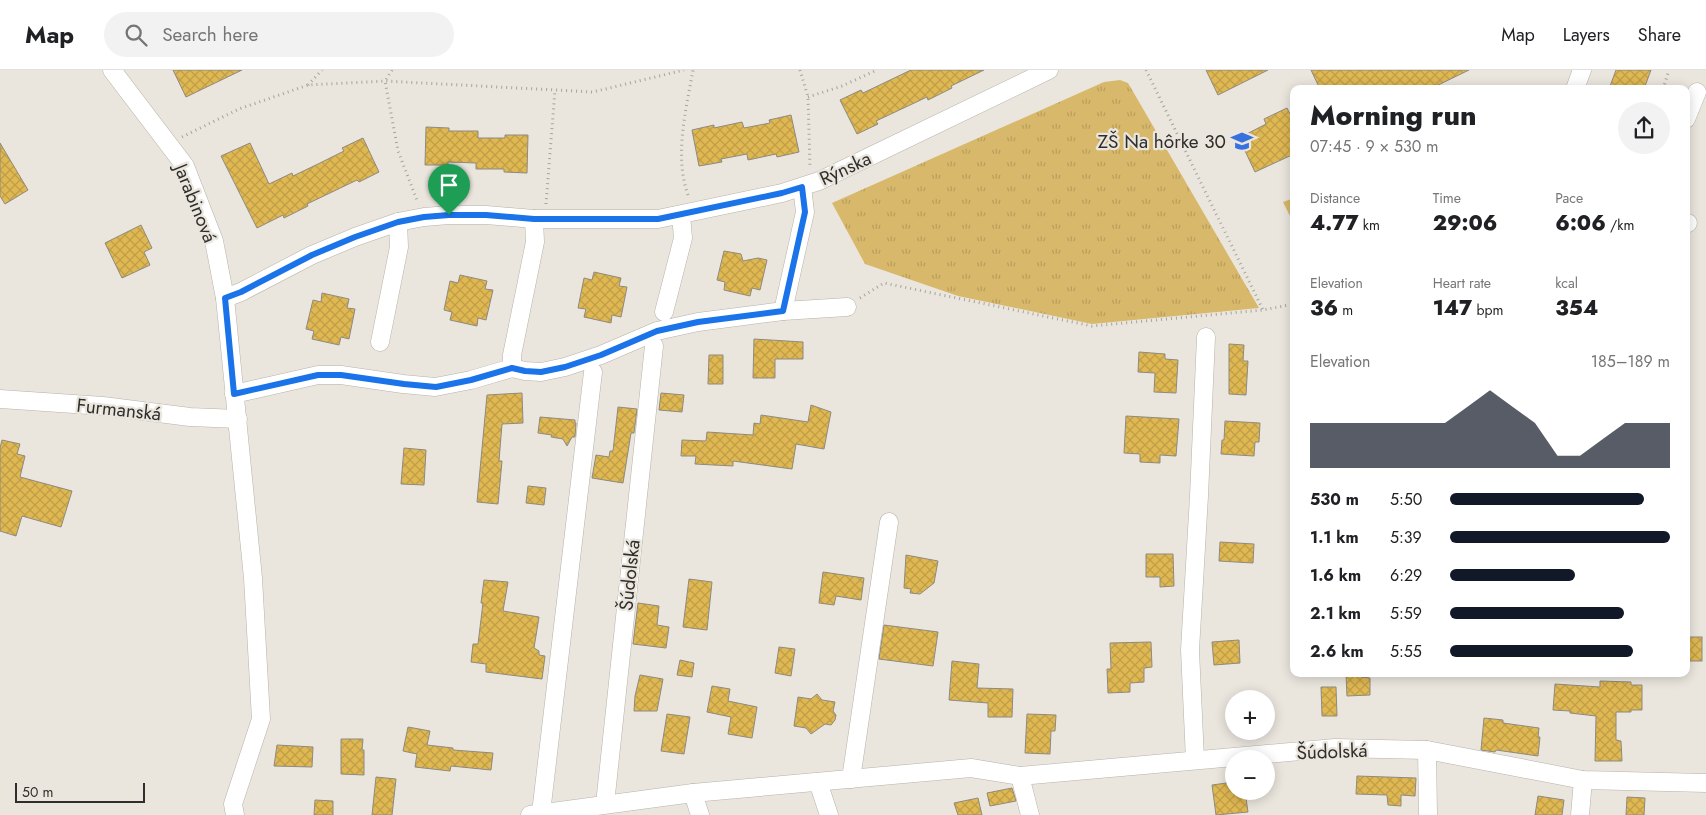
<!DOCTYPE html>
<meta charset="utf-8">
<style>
:root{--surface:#fff;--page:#f2f2f2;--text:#202124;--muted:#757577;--line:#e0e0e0;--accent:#111827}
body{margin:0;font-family:Jost,sans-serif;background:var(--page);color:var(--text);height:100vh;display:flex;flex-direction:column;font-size:19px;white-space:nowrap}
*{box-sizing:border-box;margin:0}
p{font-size:16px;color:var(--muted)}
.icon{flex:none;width:28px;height:28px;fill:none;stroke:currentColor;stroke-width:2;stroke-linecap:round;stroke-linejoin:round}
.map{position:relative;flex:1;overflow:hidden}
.details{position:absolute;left:1290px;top:15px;width:400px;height:592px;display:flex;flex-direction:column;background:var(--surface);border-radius:10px;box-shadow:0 2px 12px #0003}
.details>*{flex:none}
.tools{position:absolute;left:1225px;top:620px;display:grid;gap:10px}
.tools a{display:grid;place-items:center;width:50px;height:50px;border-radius:50%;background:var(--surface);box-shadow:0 2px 12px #0003;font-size:25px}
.scale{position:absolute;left:15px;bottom:12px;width:130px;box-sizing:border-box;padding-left:5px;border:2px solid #2f2e2b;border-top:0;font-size:14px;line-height:18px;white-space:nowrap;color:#2f2e2b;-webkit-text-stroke:4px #eae6de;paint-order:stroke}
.pin{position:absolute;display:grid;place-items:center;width:42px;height:42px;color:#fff;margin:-51px -21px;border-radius:50% 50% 50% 0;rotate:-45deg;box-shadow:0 0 5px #0007}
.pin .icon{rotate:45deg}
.round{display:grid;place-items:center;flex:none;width:52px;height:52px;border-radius:26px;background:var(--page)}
.summary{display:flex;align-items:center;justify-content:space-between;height:85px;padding:0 20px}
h1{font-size:28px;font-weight:800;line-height:38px}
.stats{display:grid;grid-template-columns:repeat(3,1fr);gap:8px;height:85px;padding:5px 20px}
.stats div{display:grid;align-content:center}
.stats b{font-size:21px;font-weight:800}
.stats small{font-size:14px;font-weight:400}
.stats p{font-size:14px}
.chart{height:140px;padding:10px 20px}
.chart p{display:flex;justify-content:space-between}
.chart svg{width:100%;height:90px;margin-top:5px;fill:var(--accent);opacity:.7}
ul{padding:0 20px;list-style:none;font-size:16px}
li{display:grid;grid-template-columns:80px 60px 1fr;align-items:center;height:38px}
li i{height:12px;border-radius:6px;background:var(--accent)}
header{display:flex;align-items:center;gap:30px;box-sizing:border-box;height:70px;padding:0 25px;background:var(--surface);border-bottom:1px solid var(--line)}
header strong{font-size:24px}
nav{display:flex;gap:28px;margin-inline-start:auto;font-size:18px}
.search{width:350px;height:45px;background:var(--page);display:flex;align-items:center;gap:12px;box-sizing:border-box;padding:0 18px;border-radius:28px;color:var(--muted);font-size:19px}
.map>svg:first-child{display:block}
.grass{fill:url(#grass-tufts)}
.pitch{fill:#d8b86a}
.building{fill:url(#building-cross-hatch);stroke:#8d8a82}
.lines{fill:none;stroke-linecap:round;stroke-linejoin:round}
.minor-casing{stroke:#b6b2aa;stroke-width:19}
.path{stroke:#a6a39d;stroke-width:3;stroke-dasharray:1 4;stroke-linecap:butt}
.minor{stroke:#fff;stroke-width:18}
.route-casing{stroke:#fff;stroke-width:10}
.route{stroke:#1a73e8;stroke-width:6}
.labels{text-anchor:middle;stroke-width:4.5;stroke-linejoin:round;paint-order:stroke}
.poi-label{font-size:19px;fill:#2f2e2b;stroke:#eae6de;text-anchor:end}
.street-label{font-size:19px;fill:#2f2e2b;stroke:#eae6de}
</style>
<header>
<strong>Map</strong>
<div class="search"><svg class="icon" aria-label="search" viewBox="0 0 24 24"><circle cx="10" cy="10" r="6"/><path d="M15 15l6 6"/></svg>Search here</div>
<nav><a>Map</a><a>Layers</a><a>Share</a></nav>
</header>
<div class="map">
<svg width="1706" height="745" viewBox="0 0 1706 745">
<defs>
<pattern id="grass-tufts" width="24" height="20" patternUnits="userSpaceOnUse" patternTransform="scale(1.25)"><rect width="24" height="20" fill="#d8b86a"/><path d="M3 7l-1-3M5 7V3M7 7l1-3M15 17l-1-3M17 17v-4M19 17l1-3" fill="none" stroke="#ba9e5c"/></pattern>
<pattern id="building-cross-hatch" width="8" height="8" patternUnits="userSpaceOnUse" patternTransform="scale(1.25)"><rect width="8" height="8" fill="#e0b852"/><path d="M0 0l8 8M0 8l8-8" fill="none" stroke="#c09e48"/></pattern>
</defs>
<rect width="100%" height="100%" fill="#eae6de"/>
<!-- grass -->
<path class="grass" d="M1120,10L1128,13L1259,238L1092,254L958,226L865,194L832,133L1104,12Z"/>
<!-- pitch -->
<path class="pitch" d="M1294,128V154L1283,132Z"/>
<!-- building -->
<g class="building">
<path d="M173,0H242L186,27Z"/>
<path d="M911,0H984L951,16L952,18L928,30L927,27L876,51L878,54L857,64L840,30L861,20L863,23Z"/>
<path d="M1206,0H1268L1218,25Z"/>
<path d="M1311,0H1469L1430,19H1320Z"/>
<path d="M1616,0H1651L1644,19H1609Z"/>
<path d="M1287,38L1290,44L1294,42V84L1255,102L1239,68L1266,54L1264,49Z"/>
<path d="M791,45L799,82L777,87L776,84L748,90L747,84L721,89L722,92L699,96L692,60L714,55V58L742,52L744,58L770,53L769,50Z"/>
<path d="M426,57L449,58V61H478V68H505V65H528L527,103L504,102V99H476V93L448,92V95H425Z"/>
<path d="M363,68L379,102L359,112L357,110L307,134L308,136L284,148L283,145L257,158L221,86L250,73L269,114L292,103L293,106L318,94L344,81L342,78Z"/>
<path d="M0,73L28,120L5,134L0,126Z"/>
<path d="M141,155L152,178L144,182L150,195L122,208L105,173Z"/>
<path d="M724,181L741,184L743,191L758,188L767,190L760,220L752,218L750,226L724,220L725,212L717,210Z"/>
<path d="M594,202L621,208L619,216L627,217L621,247L612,245L611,253L584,247L586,239L578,238L584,208L592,210Z"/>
<path d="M460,205L487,211L485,219L493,220L486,250L478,248L477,256L450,250L452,242L444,240L450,211L458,213Z"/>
<path d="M322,223L349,229L347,238L355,239L349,269L341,267L339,275L312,269L314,261L306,259L313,230L321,232Z"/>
<path d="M754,269L803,272V289H775V308H753Z"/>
<path d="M1229,274L1244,275L1243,291H1248L1246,325L1229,324Z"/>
<path d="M1139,282L1165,284V289L1178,290L1176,323L1154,322L1155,303L1138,302Z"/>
<path d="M709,285H723V314H708Z"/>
<path d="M522,323L523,353L502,354L499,391H502L498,434L477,432L487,325Z"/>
<path d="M661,323L684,325L682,342L659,340Z"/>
<path d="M811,335L831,342L824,379L796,374L792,399L733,391V396L695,394L696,386H681L682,370L706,371L707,362L753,365L754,353L760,354L761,345L808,352Z"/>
<path d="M618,337L637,339L634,363H631L623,413L592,408L596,385L609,387L610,381H613Z"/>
<path d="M1126,346L1179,349L1176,386L1160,385V393L1140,392V384L1124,383Z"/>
<path d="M540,347L575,350V353H576L575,367H572L567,376L563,369L551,367L552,365L538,363Z"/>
<path d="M1225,351L1260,353L1259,372H1255L1254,386L1221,384L1222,370H1224Z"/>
<path d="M2,370L20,374L17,384L25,386L20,407L72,421L61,457L22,446L16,466L0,461V378Z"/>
<path d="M404,378L426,380L424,415L401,414Z"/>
<path d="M528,416L546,418L544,435L526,433Z"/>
<path d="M1220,472L1254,474L1253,493L1219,491Z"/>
<path d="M1146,484H1173L1174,516L1160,517V507H1146Z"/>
<path d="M906,485L938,491L934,513L920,524L910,523L911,519L904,518Z"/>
<path d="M823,502L864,508L861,530L836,526L834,535L819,533Z"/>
<path d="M689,509L712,512L707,560L683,557Z"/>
<path d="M484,510L508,512L503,541L539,547L534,578L539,581V585L545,586L542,609L486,602V594L471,592L473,574H478L483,533H481Z"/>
<path d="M638,533L659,536L657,555L669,557L666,578L633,574Z"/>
<path d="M884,555L938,562L933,596L879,589Z"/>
<rect x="1686" y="567" width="16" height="24"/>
<path d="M1239,570L1240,593L1214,595L1212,572Z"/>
<path d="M1151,572L1152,597L1144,598V612L1130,613V622L1108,623L1107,599H1111L1110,573Z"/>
<path d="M779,577L795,579L791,606L775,603Z"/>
<path d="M680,590L694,593L692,607L677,605Z"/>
<path d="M952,591L979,594L977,618L1013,619L1012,647H988V633L949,630Z"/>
<path d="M1346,604H1361V607L1370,608V625L1347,626Z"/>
<path d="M640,605L663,609L657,641H634L635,626Z"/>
<path d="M1600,611L1631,612V615H1642V640H1631V642H1616V670L1621,671L1622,691H1595L1596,646L1570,643V641L1553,640L1555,614L1600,617Z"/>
<path d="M712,616L730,619L728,631L757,637L752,668L728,664L731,647L707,642Z"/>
<path d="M1321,617H1336L1337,646H1322Z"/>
<path d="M817,624L822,630L835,632L833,641L836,645L835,650L831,655L825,654L811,664L806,658L794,656L798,627L811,629Z"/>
<path d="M667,644L690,647L684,684L661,681Z"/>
<path d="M1027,644L1056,645L1055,661H1051L1050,684L1025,683Z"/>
<path d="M1484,648L1503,650V653L1539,658L1538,667H1540L1538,686L1496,680L1495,682L1481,680Z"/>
<path d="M408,657L430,661L427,675L453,678V680L493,683L491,700L451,696L450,701L415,697L417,684L403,681Z"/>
<path d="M341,669H363L362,680H364V705L341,704Z"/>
<path d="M277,675L313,677L312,697L274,696Z"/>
<path d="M1357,706L1416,708L1415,726L1401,725V736L1388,735L1387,725L1356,724Z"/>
<path d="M376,707L396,709L392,745H372Z"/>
<path d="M1234,712V721H1245L1248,742L1216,745L1212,715Z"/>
<path d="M1012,718L1016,731L990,736L987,723Z"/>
<path d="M1538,726L1564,730L1562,745H1535Z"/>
<path d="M1627,727L1645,728L1644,745H1626Z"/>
<path d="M978,728L982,745H958L954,733Z"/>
<path d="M315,730L333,731V745H314Z"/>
</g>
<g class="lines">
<!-- minor casing -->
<g class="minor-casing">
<g id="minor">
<path d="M112,0L185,96L214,171L225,228L253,508L261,649L233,734L235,745"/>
<path d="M1575,19L1582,0"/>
<path d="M1686,49L1697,22"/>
<path d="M1686,154L1688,153"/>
<path d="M225,228L241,222L312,185L355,167L398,152L424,147L449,145H486L534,149H658L782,123L819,111L1049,0"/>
<path d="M783,241L805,142L802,117"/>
<path d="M664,242L683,168L681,145"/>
<path d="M380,272L399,177L398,152"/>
<path d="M512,298V285L535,172L534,149"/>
<path d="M234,324L318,305H341L403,314L435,317L471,310L512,298L525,301L541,302L565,297L601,285L657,261L698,252L783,241L847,237"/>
<path d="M0,329L103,336L190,347L238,349"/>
<path d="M1427,680L1428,745"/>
<path d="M1195,690L1190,580L1199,426L1206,267"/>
<path d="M1020,706L1030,745"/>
<path d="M851,709L889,452"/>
<path d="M818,712L829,745"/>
<path d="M693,723L700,745"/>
<path d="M605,734L654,276"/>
<path d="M541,743L593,302"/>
<path d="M530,745L693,723L971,698L1020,706L1335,678L1427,680L1583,710L1706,713"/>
<path d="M1580,745L1583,710"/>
</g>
</g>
<!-- path -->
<g class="path">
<path d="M392,0L385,11L398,81L418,133"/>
<path d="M800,0L808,27L810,98"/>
<path d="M1146,0L1263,240"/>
<path d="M308,15L322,0"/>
<path d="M1663,19L1669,0"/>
<path d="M808,27L842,16L877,0"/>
<path d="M182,67L239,39L308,15L385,11L593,22L684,0"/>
<path d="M688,125C674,86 686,40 693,0"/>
<path d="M546,134L555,20"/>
<path d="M860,228L884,213L1092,256L1263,240L1294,234"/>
</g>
<!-- minor -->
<use href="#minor" class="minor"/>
</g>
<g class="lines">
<!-- route casing -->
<g class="route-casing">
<path id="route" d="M802,117L805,142L783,241L698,252L657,261L601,285L565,297L541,302L525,301L512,298L471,310L436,317L404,314L341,305H318L234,324L225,228L241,222L312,185L355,167L398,152L424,147L449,145H486L534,149H658L782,123Z"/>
</g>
<!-- route -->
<use href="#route" class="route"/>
</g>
<!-- icons -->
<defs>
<g id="school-bare" transform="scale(1.725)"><path d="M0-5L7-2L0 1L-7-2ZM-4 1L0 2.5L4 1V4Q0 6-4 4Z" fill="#3771df" stroke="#eae6de" stroke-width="2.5" paint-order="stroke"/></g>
</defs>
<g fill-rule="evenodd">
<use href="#school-bare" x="1242" y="71"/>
</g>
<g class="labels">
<!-- poi labels -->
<g class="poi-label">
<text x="1226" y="78">ZŠ Na hôrke 30</text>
</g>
<!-- street labels -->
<g class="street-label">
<text transform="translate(845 98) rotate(-25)" y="7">Rýnska</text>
<text transform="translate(196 133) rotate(68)" y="7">Jarabinová</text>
<text transform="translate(119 339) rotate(6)" y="7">Furmanská</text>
<text transform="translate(629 505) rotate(-84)" y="7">Šúdolská</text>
<text transform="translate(1332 681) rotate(-2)" y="7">Šúdolská</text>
</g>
</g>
</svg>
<div class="tools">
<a>+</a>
<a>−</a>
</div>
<div class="scale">50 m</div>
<div class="pin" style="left:449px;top:145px;background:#1e9e55"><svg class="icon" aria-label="arrive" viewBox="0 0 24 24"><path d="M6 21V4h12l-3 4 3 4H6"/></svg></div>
<section class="details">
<div class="summary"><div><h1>Morning run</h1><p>07:45 · 9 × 530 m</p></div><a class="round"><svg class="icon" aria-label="share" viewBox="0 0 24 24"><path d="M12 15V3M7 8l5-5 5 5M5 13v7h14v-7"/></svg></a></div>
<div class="stats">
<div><p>Distance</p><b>4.77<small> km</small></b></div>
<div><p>Time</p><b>29:06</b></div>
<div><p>Pace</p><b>6:06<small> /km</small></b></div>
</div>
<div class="stats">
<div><p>Elevation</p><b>36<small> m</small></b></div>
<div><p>Heart rate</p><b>147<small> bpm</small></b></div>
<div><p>kcal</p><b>354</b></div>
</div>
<div class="chart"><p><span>Elevation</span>185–189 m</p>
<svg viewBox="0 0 160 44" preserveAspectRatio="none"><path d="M0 44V22L10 22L20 22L30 22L40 22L50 22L60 22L70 14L80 6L90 14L100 22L110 38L120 38L130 30L140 22L150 22L160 22V44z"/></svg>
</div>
<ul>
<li><b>530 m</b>5:50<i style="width:88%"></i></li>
<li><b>1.1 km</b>5:39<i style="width:100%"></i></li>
<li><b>1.6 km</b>6:29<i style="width:57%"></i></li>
<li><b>2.1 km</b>5:59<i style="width:79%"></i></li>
<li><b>2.6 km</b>5:55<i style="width:83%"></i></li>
</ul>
</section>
</div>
